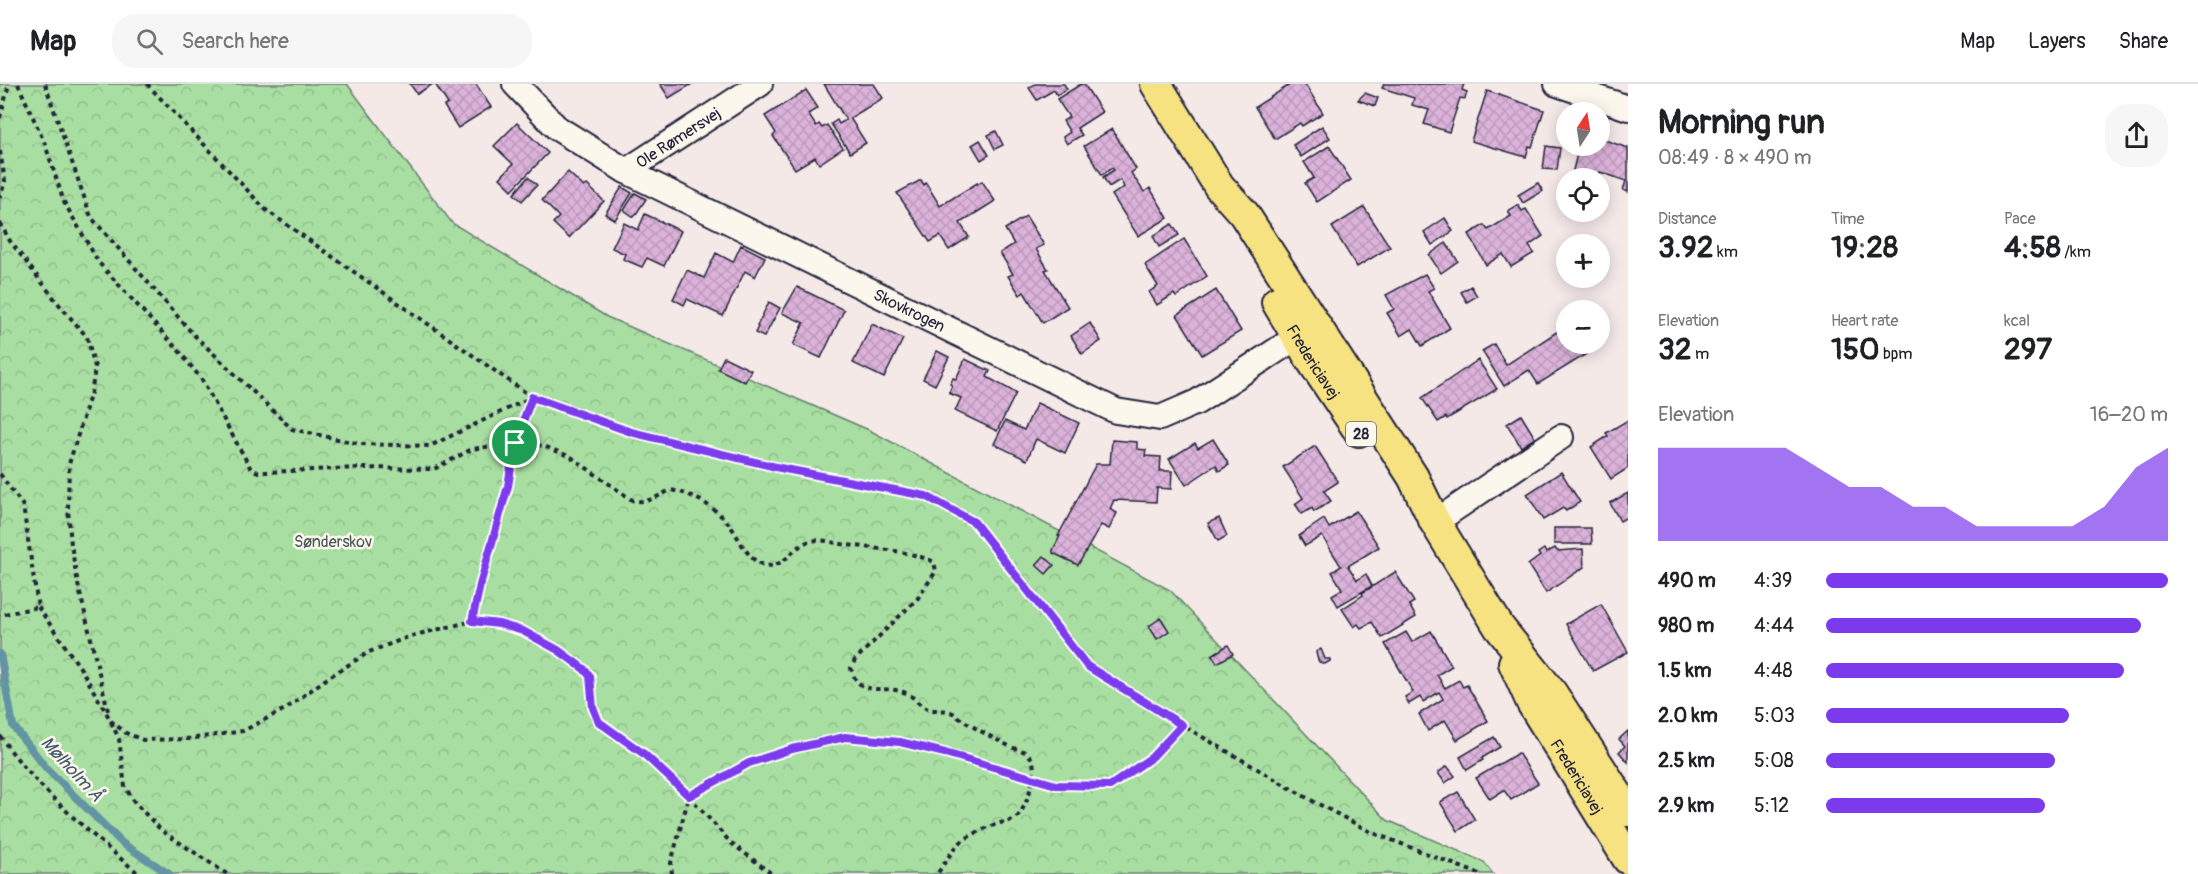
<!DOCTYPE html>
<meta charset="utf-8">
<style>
:root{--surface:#fff;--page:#f6f6f6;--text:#202124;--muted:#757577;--line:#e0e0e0;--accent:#7c3aed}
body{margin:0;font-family:Pangolin,sans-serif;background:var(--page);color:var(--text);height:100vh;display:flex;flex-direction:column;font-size:22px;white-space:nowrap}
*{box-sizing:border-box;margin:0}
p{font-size:20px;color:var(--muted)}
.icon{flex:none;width:33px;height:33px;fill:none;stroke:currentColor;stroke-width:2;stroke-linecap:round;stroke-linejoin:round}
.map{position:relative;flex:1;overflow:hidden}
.side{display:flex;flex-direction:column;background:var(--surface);width:570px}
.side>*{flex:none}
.needle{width:39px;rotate:12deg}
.fabs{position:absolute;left:1556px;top:18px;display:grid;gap:12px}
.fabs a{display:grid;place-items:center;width:54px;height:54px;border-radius:50%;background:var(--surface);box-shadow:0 3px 15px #0003;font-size:30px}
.pin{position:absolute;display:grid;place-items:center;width:51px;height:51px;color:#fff;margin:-26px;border:3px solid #fff;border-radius:50%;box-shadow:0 2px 6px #0007}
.round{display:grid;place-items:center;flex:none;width:63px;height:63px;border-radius:24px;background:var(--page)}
.overview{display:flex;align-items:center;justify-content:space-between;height:102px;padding:0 30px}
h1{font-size:33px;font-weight:700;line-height:45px}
.stats{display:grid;grid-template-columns:repeat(3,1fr);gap:9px;height:102px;padding:6px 30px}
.stats div{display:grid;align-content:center}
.stats b{font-size:30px;font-weight:700}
.stats small{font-size:16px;font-weight:400}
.stats p{font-size:16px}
.chart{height:168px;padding:12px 30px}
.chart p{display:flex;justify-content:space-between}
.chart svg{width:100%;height:108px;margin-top:6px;fill:var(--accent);opacity:.7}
ul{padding:0 30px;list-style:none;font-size:20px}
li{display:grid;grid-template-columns:96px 72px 1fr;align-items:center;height:45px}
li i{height:15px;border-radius:8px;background:var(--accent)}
header{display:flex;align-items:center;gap:36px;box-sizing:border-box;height:84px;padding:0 30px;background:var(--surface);border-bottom:2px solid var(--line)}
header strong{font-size:28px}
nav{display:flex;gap:33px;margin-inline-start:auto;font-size:21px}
.search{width:420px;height:54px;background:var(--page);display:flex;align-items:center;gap:15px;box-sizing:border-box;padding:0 21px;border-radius:24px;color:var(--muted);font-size:22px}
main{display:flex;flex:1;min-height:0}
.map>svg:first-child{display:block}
.forest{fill:url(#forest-crowns);stroke:#65806e;stroke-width:1.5}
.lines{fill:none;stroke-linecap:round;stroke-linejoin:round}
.stream{stroke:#6394a4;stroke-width:8}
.building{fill:url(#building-cross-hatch);stroke:#22223b;stroke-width:1.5}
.minor-casing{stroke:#22223b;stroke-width:28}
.major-casing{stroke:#22223b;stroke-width:34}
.path{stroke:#22223b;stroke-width:4;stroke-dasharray:4.5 4.5;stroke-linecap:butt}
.minor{stroke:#fbf7ec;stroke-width:24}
.major{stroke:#f7e281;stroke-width:30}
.route-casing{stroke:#fff;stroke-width:12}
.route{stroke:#7c3aed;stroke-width:8}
.labels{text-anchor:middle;stroke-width:5;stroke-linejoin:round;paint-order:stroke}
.shield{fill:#fbf7ec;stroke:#636270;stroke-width:1.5}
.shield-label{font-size:15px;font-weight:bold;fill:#22223b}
.street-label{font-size:16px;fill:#22223b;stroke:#fbf7ec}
.park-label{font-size:16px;fill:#4a5a5a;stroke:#fbf7ec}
.water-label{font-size:18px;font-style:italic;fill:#435b70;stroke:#fbf7ec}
</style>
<header>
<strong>Map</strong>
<div class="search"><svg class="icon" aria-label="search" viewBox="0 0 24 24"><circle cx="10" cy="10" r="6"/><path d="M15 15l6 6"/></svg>Search here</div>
<nav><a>Map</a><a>Layers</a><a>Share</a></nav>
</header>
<main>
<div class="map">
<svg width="1628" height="790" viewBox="0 0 1628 790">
<defs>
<pattern id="forest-crowns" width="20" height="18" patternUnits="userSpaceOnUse" patternTransform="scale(1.5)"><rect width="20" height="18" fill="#a8dea1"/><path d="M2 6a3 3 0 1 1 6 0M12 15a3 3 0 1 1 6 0" fill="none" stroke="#90be8c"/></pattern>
<pattern id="building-cross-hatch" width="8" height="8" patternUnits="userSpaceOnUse" patternTransform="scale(1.5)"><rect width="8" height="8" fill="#dbb2d9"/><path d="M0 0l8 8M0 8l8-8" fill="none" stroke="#bc99bb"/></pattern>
</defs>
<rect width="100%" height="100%" fill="#f5e9e8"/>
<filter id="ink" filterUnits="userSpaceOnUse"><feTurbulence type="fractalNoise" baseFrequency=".0167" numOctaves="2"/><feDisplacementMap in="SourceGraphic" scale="12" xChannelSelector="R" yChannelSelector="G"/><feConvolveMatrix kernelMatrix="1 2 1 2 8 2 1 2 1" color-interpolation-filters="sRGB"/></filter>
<g filter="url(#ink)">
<!-- forest -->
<path class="forest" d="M0,0H347L452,139L607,233L869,346L1170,506L1387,736L1484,778L1493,790H0Z"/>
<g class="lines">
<!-- stream -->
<path class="stream" d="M0,570L13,642L47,685L122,759L169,790"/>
</g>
<!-- building -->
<g class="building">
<path d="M410,0H433L417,10Z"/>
<path d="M435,0H476L491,23L458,44L444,22L448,20Z"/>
<path d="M660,0H692L669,14Z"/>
<path d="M824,0H874L883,14L850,34L866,59L850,69L831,40L837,36L839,40L846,36Z"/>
<path d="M1035,0H1064L1067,5L1057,11L1054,6L1037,16L1029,4Z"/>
<path d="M1081,0H1084L1102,28L1077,44L1082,51L1067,60L1063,53L1070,48L1063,37L1069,33L1057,15Z"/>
<path d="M1291,0H1305L1323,29L1302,42L1300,39L1275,55L1255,23Z"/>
<path d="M1384,0H1464L1462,6L1467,8L1465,15L1460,14L1449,48L1424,40L1429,26L1412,21L1414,14L1382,4Z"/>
<path d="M806,6L818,24L808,30L816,42L819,40L822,44L827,41L843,64L819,80L815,73L795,85L773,52L776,49L765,32Z"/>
<path d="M1487,7L1544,26L1532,63L1529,62L1526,73L1471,57Z"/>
<path d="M1365,9L1378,14L1375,22L1358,16Z"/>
<path d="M517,39L548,69L512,106L500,94L513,80L494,62Z"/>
<path d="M1322,42L1330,54L1301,73L1293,61Z"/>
<path d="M1112,45L1136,85L1131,89L1144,108L1150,104L1168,134L1138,152L1112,111L1124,103L1120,96L1109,103L1103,93L1114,86L1112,84L1102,91L1084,62Z"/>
<path d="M996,47L1003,61L995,65L988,51Z"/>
<path d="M1599,54L1628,64V108L1623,106L1626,97L1600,88L1597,94H1571L1579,62H1599Z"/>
<path d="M980,56L989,71L981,76L972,61Z"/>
<path d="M1329,62L1351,96L1317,118L1305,99L1314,94L1304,78Z"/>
<path d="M1546,62L1560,64L1557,86L1543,85Z"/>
<path d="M568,88L584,103L587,101L604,117L569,154L553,139L559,133L542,116Z"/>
<path d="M528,93L537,101L522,117L514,110Z"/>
<path d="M921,96L924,101L926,99L940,122L977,99V100L982,97L995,117L960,139L969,153L949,166L940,152L930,158L897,109Z"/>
<path d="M1538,99L1543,107L1523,119L1518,111Z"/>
<path d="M622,103L632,109L615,136L605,130Z"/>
<path d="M635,109L646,115L634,133L624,126Z"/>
<path d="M1518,121L1522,127L1526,125L1543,152L1529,162L1534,169L1511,183L1503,170L1486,181L1469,150L1484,141L1488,146L1511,132L1508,127Z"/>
<path d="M1364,123L1390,163L1357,183L1332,143Z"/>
<path d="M645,130L681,147L664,182L647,174L642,183L623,175L625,170L612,164L624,139L638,146Z"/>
<path d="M1026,132L1044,161L1036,165L1048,185L1045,186L1068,223L1043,239L1024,208L1020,211L1008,192L1013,190L1000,169L1014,160L1005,145Z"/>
<path d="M1445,134L1453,147L1432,161L1424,148Z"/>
<path d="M1172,140L1179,151L1159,163L1153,152Z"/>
<path d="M1184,155L1207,192L1176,213L1174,210L1157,221L1149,208L1158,202L1145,181Z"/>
<path d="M1446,159L1458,177L1441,189L1429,171Z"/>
<path d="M741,161L765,173L755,193L745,187L723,232L687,215L684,221L673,215L687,186L704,194L716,169L733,178Z"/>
<path d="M1425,190L1434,204L1428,207L1450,244L1422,262L1412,245L1401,252L1387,229L1394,225L1386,211Z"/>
<path d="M1471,202L1477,212L1467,218L1461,208Z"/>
<path d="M797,203L844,226L821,274L793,261L804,239L782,229Z"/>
<path d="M1216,206L1241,247L1202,271L1177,231Z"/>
<path d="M769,218L780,224L764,253L755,249L758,243L757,242Z"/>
<path d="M1090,239L1101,257L1082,270L1071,252Z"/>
<path d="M872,240L903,255L884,294L853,279Z"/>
<path d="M1566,242V260H1582L1588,269L1538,300L1529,286L1504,302L1482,267L1494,260L1506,281Z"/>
<path d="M937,267L949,273L935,301L923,295Z"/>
<path d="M724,273L751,286L745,298L718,285Z"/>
<path d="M965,275L990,287L987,293L1016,309L997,347L955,327L961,314L949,309L952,301L950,300L953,294L956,295Z"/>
<path d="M1478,276L1497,305L1447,335L1446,333L1438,338L1422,314Z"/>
<path d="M1037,319L1079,339L1065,369L1036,355L1027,376L994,360L1005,337L1024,346Z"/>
<path d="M1521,331L1535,354L1521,363L1507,340Z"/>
<path d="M1628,336V384L1611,395L1591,363L1608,352L1606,349Z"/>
<path d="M1213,355L1229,381L1219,387L1216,381L1186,401L1169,375L1195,359L1198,364Z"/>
<path d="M1112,356L1137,358V365L1146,366L1145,372L1161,373L1160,387H1172L1171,405L1157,404L1156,418L1114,416L1110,425L1117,429L1109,445L1101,441L1078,481L1053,469V466L1060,452H1058L1096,380H1110Z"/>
<path d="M1315,362L1338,398L1324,407L1331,417L1314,428L1312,424L1302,430L1295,420L1303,414L1283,383Z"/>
<path d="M1561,388L1580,418L1566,427L1563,424L1543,436L1527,410Z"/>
<path d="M1628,409V435L1627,433L1620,437L1610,419Z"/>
<path d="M1356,427L1379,463L1348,482L1357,496L1366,490L1372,502L1338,522L1332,511L1342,505L1332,488L1341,482L1322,452L1305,462L1299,452L1324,435L1329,444Z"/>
<path d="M1219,434L1227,452L1218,457L1208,439Z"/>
<path d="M1554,444H1591L1592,460H1554Z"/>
<path d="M1555,464L1557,467L1583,465L1584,483L1546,509L1528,481L1540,472L1538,469L1544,465L1546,469Z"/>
<path d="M1044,472L1054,481L1046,490L1036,481Z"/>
<path d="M1395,488L1414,518L1409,521L1416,533L1382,554L1372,538L1361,544L1358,540L1354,543L1342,525L1363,511L1362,509Z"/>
<path d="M1601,520L1628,568L1593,587L1566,540Z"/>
<path d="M1161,534L1169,547L1157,555L1149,542Z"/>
<path d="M1431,547L1452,582L1437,591L1445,604L1459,596L1463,603L1467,601L1488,637L1457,656L1445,636L1428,647L1419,630L1443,615L1439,608L1423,618L1420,613L1409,620L1405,613L1413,608L1385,560L1406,548L1412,558Z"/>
<path d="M1228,561L1233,570L1217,579L1212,571Z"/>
<path d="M1321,565L1325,575H1330V577L1325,580L1319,578L1317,573L1316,568Z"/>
<path d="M1628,647V678L1619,668L1625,662L1619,655Z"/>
<path d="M1494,653L1500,663L1482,674L1483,676L1467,686L1460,673Z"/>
<path d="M1518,669L1538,699L1511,716L1504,706L1490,715L1476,694Z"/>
<path d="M1447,682L1455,692L1445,699L1438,689Z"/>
<path d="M1458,708L1475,736L1458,747L1440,718Z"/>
</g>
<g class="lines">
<!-- minor casing -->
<g class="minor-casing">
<g id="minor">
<path id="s1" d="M515,0L557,44L626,87L1116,327L1160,334L1197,318L1311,244"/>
<path d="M1557,0L1628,24"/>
<path id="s2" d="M626,87L760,0"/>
<path d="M1435,438L1561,353"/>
</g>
</g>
<!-- major casing -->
<g class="major-casing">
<g id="major">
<path d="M1156,0L1219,102L1244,130L1413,393L1435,438L1499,543L1551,608L1628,727"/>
<path id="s3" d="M1277,218L1312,277L1359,347"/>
<path id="s4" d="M1514,579L1532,619L1628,775"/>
</g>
</g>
<!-- path -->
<g class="path">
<path d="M18,0L45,60L64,118L99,179L180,268L202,296L251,385L258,388H266L359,384L434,385L472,365L515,359L544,362L571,373L632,416C647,420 657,413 670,406C694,410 713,422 729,440C739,453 747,476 764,481C783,486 792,464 807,458C820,453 836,460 848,461C877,465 907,466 934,478L936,487L918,514L855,576L851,584C859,616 883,599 906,609C914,612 919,622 928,625C935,627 943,625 950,628C955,629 957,633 961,635C976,645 993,654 1009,662C1017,666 1027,666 1032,675C1038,688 1027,720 1019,731C1012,739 1003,737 994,741C985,744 974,750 965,755C954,762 945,779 937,790"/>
<path d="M45,0L91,133L193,250L292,345L360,360L430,362L532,313"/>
<path d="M147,0L266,126L532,313L631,348L780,384L926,412L974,438L1087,582L1182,641L1309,715L1371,748L1479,790"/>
<path d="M0,34L9,0"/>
<path d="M0,67L5,97L0,114"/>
<path d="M0,139L10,157L57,218L87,253L95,283L92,305L69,380L68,425L71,461L78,500L109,631"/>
<path d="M0,390L23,422L38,523L0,531"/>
<path d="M38,523L81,585L111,637L126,649L143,656L189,655L243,647L287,624L326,595L369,568L411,552L473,537L499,540L523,547L558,566L587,588L590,592L593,624L599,638L644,670L689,712L730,758L772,790"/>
<path d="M473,537L480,501L508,402L515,359L532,313"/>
<path d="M111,638L119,655L125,703L135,719L162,747L227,790"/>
<path d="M0,652C36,704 91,750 139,790"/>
<path d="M672,790L671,779L689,712L749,679L792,665L845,653L900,658L945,669L1056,701L1110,702L1152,673L1182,641"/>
</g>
<!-- minor -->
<use href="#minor" class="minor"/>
<!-- major -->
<use href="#major" class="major"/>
</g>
</g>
<g class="lines" filter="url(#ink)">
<!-- route casing -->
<g class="route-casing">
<path id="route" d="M532,313L631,348L780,384L926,412L974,438L1087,582L1182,641L1152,673L1110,702L1056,701L945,669L900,658L845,653L792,665L749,679L689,712L644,670L599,638L593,624L590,592L584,585L558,566L523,547L499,540L472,537L480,501L508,402L515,359Z"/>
</g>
<!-- route -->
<use href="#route" class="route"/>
</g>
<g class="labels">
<!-- shield labels -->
<rect class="shield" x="1346" y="338" width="30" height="24" rx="4.5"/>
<g class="shield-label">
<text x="1361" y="355">28</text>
</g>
<!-- street labels -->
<g class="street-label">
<text dy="6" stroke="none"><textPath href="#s2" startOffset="62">Ole Rømersvej</textPath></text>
<text dy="6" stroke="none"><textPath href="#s1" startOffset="458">Skovkrogen</textPath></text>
<text dy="6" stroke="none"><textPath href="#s3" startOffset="70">Fredericiavej</textPath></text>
<text dy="6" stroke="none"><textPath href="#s4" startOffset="130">Fredericiavej</textPath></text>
</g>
<!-- park labels -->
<g class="park-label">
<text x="333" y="463">Sønderskov</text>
</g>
<!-- water labels -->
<g class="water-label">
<text transform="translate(72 685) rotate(47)" y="6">Mølholm Å</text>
</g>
</g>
</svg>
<div class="fabs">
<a><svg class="needle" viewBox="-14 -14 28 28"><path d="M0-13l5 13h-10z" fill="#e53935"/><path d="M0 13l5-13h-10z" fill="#757577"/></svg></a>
<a><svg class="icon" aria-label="locate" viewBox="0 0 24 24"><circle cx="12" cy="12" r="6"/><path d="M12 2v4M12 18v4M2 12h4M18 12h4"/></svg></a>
<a>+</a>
<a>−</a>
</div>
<div class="pin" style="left:515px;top:359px;background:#1e9e55"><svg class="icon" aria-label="arrive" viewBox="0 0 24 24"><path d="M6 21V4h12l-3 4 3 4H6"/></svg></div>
</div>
<section class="side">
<div class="overview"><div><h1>Morning run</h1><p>08:49 · 8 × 490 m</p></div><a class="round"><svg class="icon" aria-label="share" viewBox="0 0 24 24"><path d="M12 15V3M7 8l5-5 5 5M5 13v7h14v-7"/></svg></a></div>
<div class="stats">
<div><p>Distance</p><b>3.92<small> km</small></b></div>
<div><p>Time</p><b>19:28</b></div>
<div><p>Pace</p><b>4:58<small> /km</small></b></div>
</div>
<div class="stats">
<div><p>Elevation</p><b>32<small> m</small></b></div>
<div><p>Heart rate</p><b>150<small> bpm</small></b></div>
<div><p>kcal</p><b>297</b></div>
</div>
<div class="chart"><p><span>Elevation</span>16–20 m</p>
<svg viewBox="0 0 160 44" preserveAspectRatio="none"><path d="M0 44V6L10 6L20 6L30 6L40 6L50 14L60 22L70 22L80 30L90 30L100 38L110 38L120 38L130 38L140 30L150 14L160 6V44z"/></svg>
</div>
<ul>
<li><b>490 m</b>4:39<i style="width:100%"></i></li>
<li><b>980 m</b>4:44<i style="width:92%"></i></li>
<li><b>1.5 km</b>4:48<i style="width:87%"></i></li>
<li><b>2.0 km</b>5:03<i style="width:71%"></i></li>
<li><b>2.5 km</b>5:08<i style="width:67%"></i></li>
<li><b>2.9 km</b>5:12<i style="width:64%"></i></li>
</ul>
</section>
</main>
